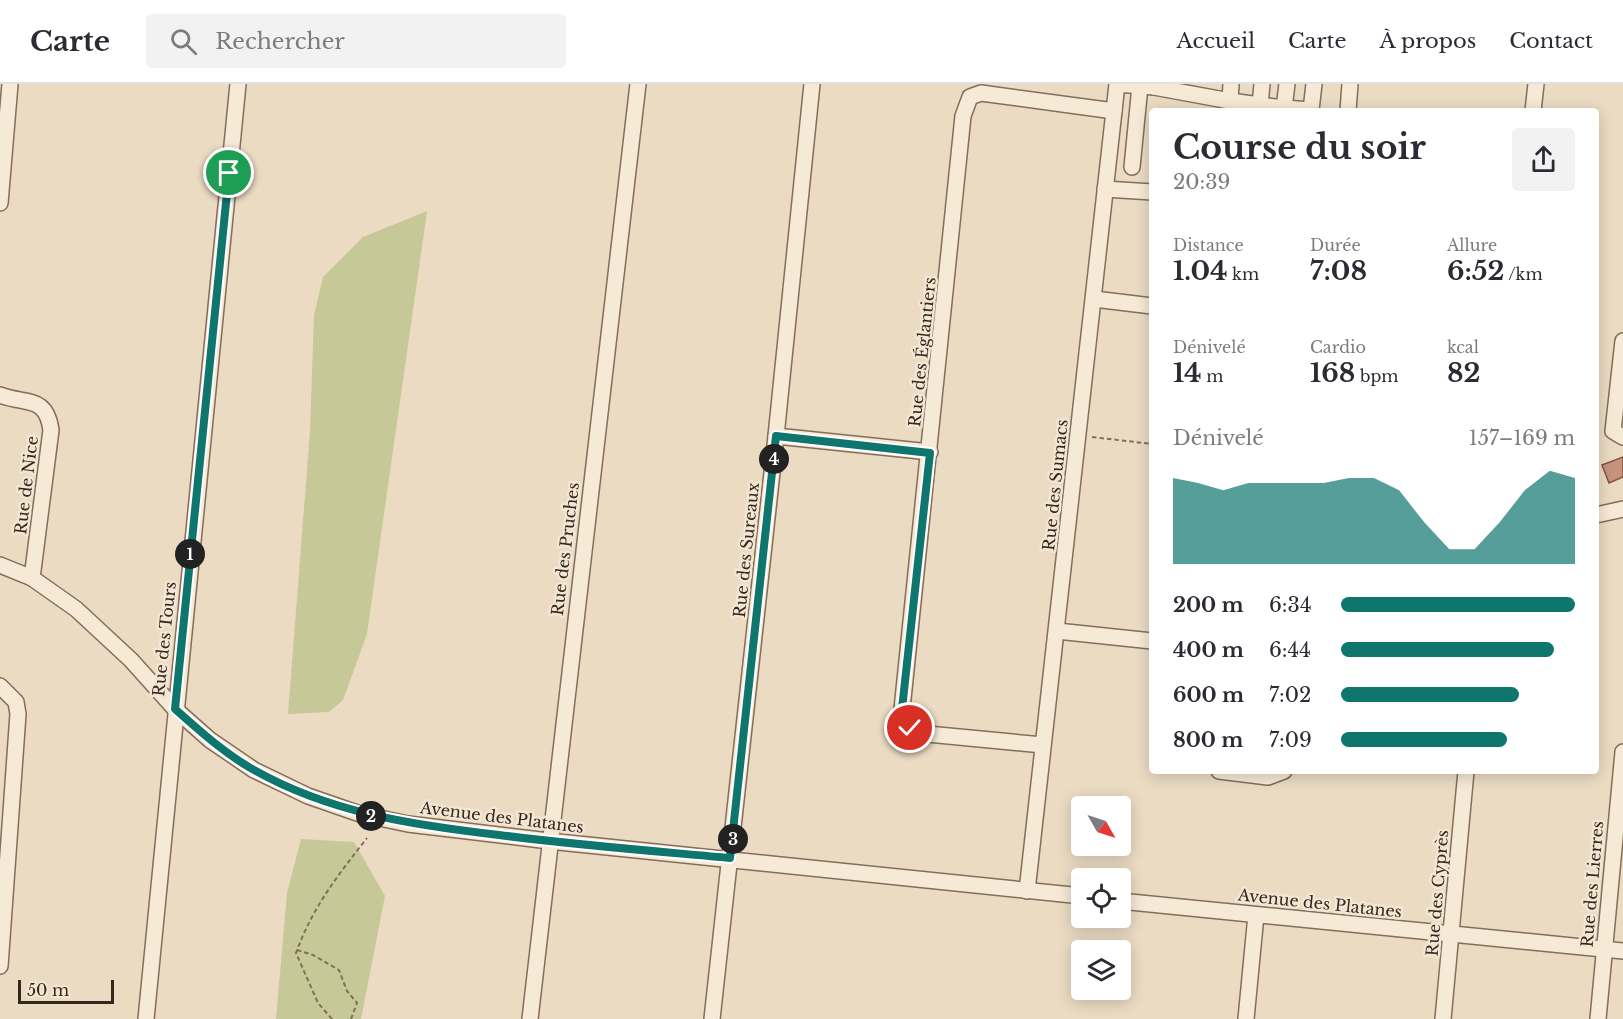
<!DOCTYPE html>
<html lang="fr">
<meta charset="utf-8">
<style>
:root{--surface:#fff;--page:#f2f2f3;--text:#2b2b33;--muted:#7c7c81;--line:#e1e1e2;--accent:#0f766e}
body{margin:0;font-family:"Libre Baskerville",serif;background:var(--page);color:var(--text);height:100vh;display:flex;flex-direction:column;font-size:22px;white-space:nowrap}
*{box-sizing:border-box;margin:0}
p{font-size:20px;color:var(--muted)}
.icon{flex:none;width:33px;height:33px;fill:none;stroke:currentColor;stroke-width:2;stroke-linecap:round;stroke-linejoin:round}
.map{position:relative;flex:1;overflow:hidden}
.side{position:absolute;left:1149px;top:24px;width:450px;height:666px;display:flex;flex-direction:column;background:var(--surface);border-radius:6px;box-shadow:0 3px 15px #0003}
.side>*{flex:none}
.needle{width:39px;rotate:129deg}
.buttons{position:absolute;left:1071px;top:712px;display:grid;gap:12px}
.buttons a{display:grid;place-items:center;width:60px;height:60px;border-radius:6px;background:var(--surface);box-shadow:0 3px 15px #0003;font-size:30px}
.scale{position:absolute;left:18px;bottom:15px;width:96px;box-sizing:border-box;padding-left:6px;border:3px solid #34271e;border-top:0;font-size:16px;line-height:21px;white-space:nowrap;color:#34271e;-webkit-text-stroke:4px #f3e6d2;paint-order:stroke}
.pin{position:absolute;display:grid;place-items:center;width:51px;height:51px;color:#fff;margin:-26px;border:3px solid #fff;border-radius:50%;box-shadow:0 2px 6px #0007}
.km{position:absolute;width:30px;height:30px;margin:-15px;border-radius:50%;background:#222;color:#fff;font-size:16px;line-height:30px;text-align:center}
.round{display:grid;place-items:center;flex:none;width:63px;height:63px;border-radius:6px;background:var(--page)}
.headline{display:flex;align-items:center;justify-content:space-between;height:102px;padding:0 24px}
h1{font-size:33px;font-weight:700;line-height:45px}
.metrics{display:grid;grid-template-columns:repeat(3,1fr);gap:9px;height:102px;padding:6px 24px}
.metrics div{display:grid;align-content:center}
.metrics b{font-size:26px;font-weight:700}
.metrics small{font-size:16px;font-weight:400}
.metrics p{font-size:16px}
.chart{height:168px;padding:12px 24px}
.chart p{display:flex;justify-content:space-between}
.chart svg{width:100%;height:108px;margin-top:6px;fill:var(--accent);opacity:.7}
ul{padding:0 24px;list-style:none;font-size:20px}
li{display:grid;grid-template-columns:96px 72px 1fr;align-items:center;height:45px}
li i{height:15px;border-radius:8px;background:var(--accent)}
header{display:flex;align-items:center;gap:36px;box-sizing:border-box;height:84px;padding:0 30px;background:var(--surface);border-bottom:2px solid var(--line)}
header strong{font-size:28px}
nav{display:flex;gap:33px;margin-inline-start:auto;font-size:21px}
.search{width:420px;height:54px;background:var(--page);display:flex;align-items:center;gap:15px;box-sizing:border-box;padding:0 21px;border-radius:6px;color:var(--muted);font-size:22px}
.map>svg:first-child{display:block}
.green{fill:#c7c898}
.building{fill:#c6937b;stroke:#815543;stroke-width:1.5}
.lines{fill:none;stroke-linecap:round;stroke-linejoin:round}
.minor-casing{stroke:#846d5b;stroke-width:18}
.path{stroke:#846d5b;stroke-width:2;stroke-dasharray:4.5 3;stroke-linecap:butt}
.minor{stroke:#f6e9d5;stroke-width:15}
.route-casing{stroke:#fff;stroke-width:12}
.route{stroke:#0f766e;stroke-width:8}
.labels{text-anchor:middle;stroke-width:5;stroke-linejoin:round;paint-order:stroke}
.street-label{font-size:16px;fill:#34271e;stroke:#f3e6d2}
</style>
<header>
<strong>Carte</strong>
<div class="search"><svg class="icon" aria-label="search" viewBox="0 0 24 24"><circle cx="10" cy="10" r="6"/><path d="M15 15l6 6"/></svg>Rechercher</div>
<nav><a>Accueil</a><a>Carte</a><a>À propos</a><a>Contact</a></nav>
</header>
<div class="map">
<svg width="1623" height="935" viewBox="0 0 1623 935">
<rect width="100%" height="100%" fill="#ebdbc3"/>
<!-- green -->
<g class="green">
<path d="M427,127L367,550L343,616L329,628L288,630L310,347L314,231L323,193L363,153Z"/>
<path d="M301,755L354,758L385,812L361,935H276L287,809Z"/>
</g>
<!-- building -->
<path class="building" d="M1623,373V393L1609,399L1602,381Z"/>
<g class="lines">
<!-- minor casing -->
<g class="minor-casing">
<g id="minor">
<path d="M1154,0V3L1230,17L1231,0"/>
<path d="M1262,0L1260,21L1284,24L1287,0"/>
<path d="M1230,17L1260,21"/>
<path d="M1284,24L1311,26L1314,0"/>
<path d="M1348,27L1350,0"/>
<path d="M1533,27L1536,0"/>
<path d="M1132,83L1140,2"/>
<path d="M1105,105L1152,108"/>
<path d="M0,119L10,0"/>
<path d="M1094,215L1152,222"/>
<path d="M1623,257L1613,347L1623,353"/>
<path d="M0,311C26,321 46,311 51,346L32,494"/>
<path d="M776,352L930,368"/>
<path d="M1596,431L1623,425"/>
<path d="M0,481L32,494L76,525L131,576L175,625L210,656L254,686L308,712L360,730L408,740L549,757L1082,812"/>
<path d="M1057,547L1152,557"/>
<path d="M0,602L16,618L18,630L0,882"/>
<path d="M1043,661L917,649L904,636L902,625L963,32L970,13L981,9L1114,27"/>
<path d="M1219,687L1268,693L1284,687"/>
<path d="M1027,807L1117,0L1154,3"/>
<path d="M1120,817L1623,867"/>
<path d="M146,935L238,0"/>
<path d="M530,935L638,0"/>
<path d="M712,935L776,352L812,0"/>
<path d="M1246,935L1256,831"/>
<path d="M1443,935L1466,687"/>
<path d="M1598,935L1623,668"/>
</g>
</g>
<!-- path -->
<g class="path">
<path d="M1092,353L1152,360"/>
<path d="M297,866L313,871L339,886L347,907L357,919L351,935"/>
<path d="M332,935L318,919L296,869C312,824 338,791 367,754"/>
</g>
<!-- minor -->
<use href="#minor" class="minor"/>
</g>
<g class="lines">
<!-- route casing -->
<g class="route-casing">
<path id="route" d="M229,89L175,625C200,647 225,670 254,686C330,729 413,741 499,751C576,761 653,767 730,774L776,352L930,369L902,625L904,636L910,644"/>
</g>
<!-- route -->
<use href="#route" class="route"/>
</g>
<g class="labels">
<!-- street labels -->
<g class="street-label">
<text transform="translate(922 268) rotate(-84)" y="6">Rue des Églantiers</text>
<text transform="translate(26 401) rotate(-83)" y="6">Rue de Nice</text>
<text transform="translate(1055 401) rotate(-84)" y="6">Rue des Sumacs</text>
<text transform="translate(565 465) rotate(-83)" y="6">Rue des Pruches</text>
<text transform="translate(746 466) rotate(-84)" y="6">Rue des Sureaux</text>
<text transform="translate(164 555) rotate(-84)" y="6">Rue des Tours</text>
<text transform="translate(502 733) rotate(7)" y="6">Avenue des Platanes</text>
<text transform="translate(1592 800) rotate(-85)" y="6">Rue des Lierres</text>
<text transform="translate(1437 809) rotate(-85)" y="6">Rue des Cyprès</text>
<text transform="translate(1320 819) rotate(6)" y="6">Avenue des Platanes</text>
</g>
</g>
</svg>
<div class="buttons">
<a><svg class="needle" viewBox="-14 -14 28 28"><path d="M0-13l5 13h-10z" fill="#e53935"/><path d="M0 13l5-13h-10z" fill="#7c7c81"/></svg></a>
<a><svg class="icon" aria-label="locate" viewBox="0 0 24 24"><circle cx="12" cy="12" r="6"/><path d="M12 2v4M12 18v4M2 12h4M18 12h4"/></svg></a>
<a><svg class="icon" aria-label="layers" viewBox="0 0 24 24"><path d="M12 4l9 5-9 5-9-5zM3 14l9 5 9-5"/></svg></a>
</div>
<div class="scale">50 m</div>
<div class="pin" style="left:229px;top:89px;background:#1e9e55"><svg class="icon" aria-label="arrive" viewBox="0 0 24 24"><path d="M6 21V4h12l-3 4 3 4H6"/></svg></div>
<div class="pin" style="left:910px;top:644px;background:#d93025"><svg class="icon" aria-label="check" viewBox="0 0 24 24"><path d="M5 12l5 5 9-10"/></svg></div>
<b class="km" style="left:190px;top:470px">1</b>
<b class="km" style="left:371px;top:732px">2</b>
<b class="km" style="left:733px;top:755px">3</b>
<b class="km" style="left:774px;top:375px">4</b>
<section class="side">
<div class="headline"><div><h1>Course du soir</h1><p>20:39</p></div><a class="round"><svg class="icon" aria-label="share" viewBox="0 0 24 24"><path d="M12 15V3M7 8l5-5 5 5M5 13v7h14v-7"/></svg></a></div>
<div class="metrics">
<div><p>Distance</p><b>1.04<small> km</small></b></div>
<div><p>Durée</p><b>7:08</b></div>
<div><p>Allure</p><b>6:52<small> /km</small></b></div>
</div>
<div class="metrics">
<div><p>Dénivelé</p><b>14<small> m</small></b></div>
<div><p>Cardio</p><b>168<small> bpm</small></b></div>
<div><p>kcal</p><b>82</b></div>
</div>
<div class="chart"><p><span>Dénivelé</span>157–169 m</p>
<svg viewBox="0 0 160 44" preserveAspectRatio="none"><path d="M0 44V9L10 11L20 14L30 11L40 11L50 11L60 11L70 9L80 9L90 14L100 27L110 38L120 38L130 27L140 14L150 6L160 9V44z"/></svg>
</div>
<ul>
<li><b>200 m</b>6:34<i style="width:100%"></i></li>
<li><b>400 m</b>6:44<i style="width:91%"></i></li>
<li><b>600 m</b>7:02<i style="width:76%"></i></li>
<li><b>800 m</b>7:09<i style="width:71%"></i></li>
</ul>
</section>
</div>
